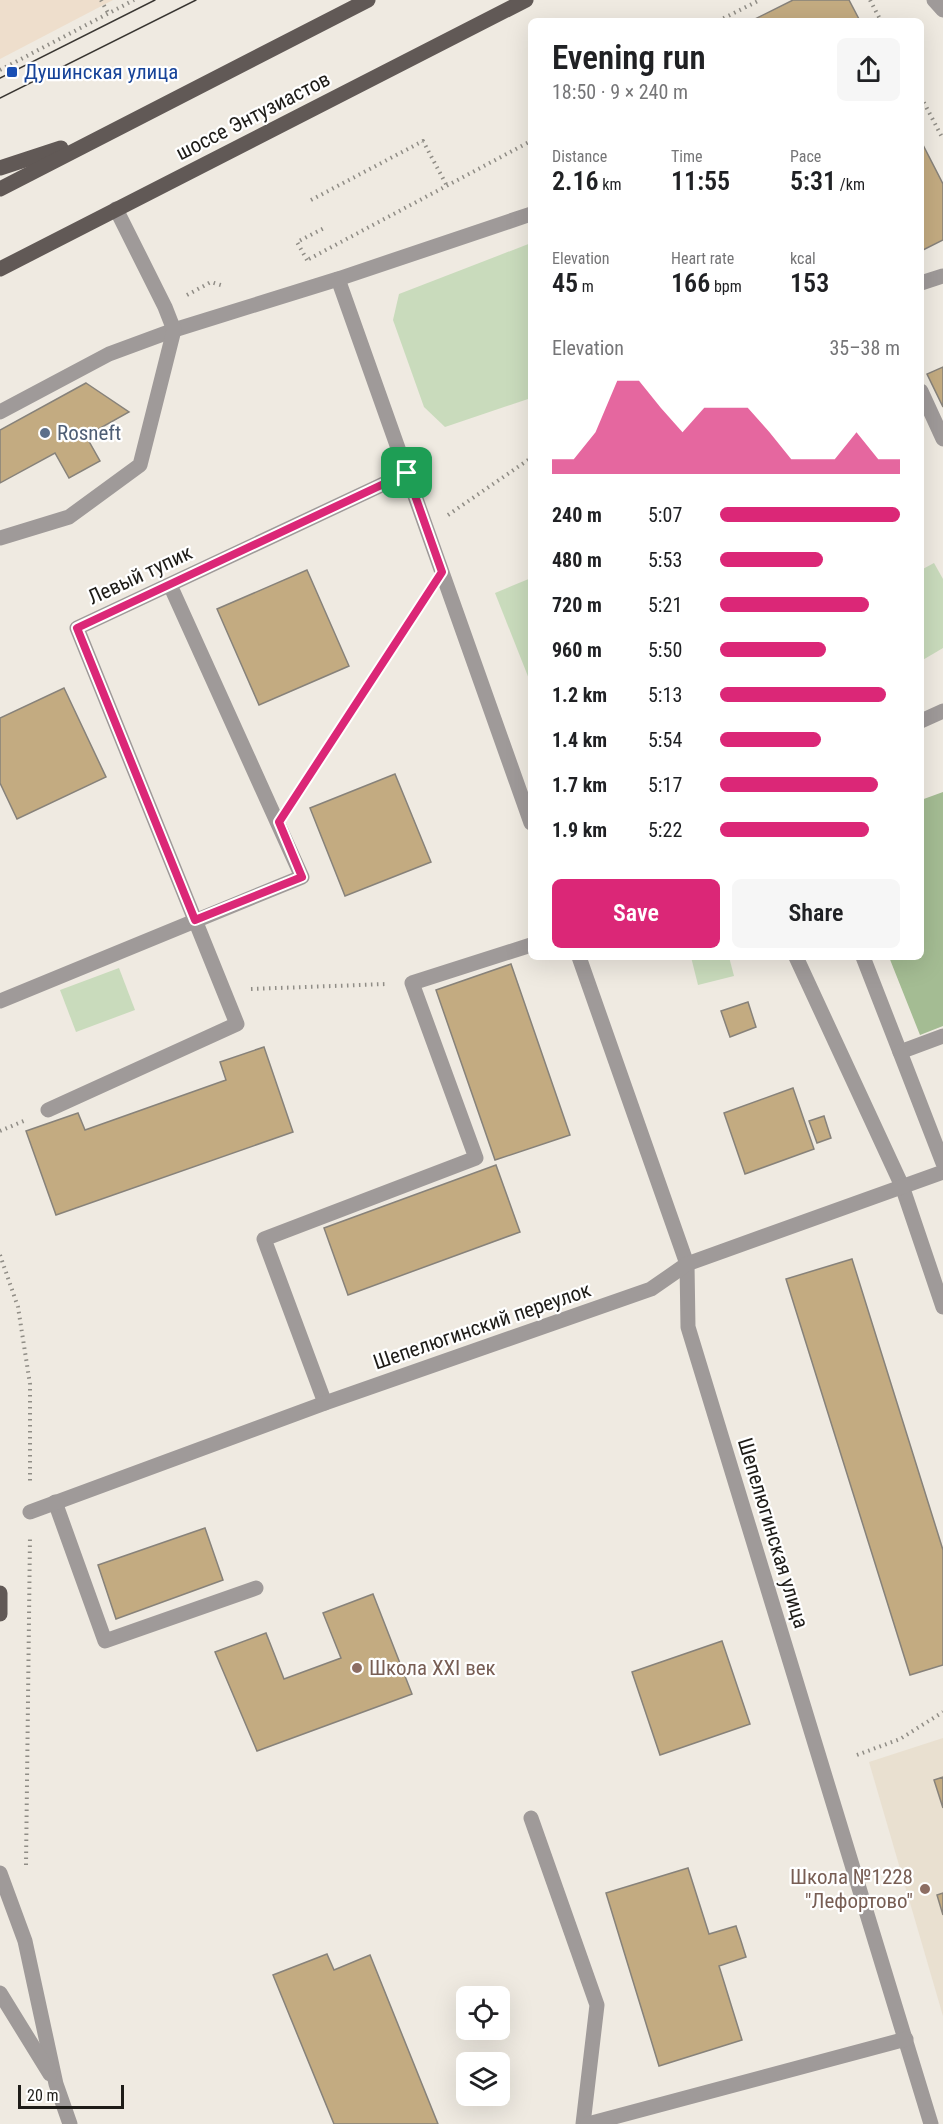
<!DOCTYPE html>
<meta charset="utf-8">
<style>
:root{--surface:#fff;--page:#f6f6f6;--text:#202124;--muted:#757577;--accent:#db2777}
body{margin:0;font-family:"Roboto Condensed",sans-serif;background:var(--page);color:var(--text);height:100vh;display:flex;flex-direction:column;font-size:22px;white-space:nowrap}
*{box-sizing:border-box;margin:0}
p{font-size:20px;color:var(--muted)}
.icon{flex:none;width:33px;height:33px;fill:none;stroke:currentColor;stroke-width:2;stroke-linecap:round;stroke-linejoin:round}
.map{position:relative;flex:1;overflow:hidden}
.details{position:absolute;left:528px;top:18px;width:396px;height:942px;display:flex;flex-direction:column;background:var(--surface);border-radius:9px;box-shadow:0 6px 24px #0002}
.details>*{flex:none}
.controls{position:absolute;left:456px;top:1986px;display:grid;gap:12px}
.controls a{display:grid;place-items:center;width:54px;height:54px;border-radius:9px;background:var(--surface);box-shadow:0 6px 24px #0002;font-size:30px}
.scale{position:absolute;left:18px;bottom:15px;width:106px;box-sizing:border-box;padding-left:6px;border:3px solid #1e1c18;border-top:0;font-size:16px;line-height:21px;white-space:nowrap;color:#1e1c18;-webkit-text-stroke:4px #fff;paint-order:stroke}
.pin{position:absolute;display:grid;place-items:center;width:51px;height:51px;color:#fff;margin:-26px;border-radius:12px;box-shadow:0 3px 9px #0006}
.round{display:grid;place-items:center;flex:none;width:63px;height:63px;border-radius:9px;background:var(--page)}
.head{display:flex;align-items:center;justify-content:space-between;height:102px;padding:0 24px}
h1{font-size:33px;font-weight:600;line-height:45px}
.metrics{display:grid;grid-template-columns:repeat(3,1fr);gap:9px;height:102px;padding:6px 24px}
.metrics div{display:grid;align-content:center}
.metrics b{font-size:26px;font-weight:600}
.metrics small{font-size:16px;font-weight:400}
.metrics p{font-size:16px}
.chart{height:168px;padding:12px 24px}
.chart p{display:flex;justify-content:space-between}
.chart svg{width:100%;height:108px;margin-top:6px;fill:var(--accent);opacity:.7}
.primary-button{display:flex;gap:12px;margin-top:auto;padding:12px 24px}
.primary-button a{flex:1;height:69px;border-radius:9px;background:var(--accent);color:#fff;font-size:24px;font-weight:600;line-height:69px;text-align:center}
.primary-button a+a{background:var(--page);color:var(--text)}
ul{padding:0 24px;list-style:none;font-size:20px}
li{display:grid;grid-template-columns:96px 72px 1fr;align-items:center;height:45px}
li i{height:15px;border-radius:8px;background:var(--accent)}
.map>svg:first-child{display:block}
.commercial{fill:#eedecc}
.built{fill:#e9e0d0}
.green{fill:#c9dbbc}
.forest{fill:#a4bc93}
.building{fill:#c3ab81;stroke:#87827a;stroke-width:1.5}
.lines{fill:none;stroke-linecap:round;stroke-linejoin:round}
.path{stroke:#908d86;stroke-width:4;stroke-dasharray:1.5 4.5;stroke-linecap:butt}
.minor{stroke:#9f9a99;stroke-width:15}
.major{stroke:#615956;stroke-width:15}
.tram{stroke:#393632;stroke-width:1.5}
.route-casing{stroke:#fff;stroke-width:12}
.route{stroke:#db2777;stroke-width:8}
.transit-dot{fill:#1a4fb4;stroke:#fff;stroke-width:2}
.service-dot{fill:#5c6f8a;stroke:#fff;stroke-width:2}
.education-dot{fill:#8d6e63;stroke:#fff;stroke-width:2}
.labels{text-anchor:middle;stroke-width:4.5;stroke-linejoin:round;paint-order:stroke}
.transit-label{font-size:21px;fill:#164399;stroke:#fff;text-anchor:start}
.street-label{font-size:21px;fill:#1e1c18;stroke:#fff}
.service-label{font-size:21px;fill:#4e5e75;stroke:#fff;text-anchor:start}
.education-label{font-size:21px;fill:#785e54;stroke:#fff;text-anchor:start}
</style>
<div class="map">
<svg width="943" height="2124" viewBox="0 0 943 2124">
<rect width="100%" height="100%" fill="#efeae1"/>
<!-- commercial -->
<path class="commercial" d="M0,0H113L0,59Z"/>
<!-- built -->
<path class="built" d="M943,1738V2016L869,1762Z"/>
<!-- green -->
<g class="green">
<path d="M531,243V398L445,427L424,407L393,320L399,294Z"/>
<path d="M934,563L943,579V648L921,661V570Z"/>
<path d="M531,578V684L495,593Z"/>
<path d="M691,957H729L734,976L698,985Z"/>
<path d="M119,968L135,1010L76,1032L60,990Z"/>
</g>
<!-- forest -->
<path class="forest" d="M943,792V1026L920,1035L889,957H921V800Z"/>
<!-- building -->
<g class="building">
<path d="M793,0H849L860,21H751Z"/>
<path d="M921,141L943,184V240L921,251Z"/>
<path d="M943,367V407L927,374Z"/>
<path d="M86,383L129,412L86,436L100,461L69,478L55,453L0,483V430Z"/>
<path d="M307,570L349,666L259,705L217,609Z"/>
<path d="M64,688L106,777L17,819L0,783V718Z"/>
<path d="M395,774L431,862L345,896L310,808Z"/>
<path d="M511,964L570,1135L495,1160L436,990Z"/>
<path d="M748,1002L756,1027L730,1037L721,1011Z"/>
<path d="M264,1047L293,1132L56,1215L26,1131L78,1113L85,1130L226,1080L220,1062Z"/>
<path d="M793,1088L814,1149L745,1174L724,1113Z"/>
<path d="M824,1116L831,1138L817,1143L809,1121Z"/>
<path d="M496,1165L520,1232L348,1295L324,1228Z"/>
<path d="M852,1259L943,1550V1665L910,1675L786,1279Z"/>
<path d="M205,1528L223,1580L116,1619L98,1565Z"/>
<path d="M373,1594L412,1694L257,1751L215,1652L266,1633L284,1679L341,1658L323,1613Z"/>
<path d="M722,1641L750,1724L660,1755L632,1672Z"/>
<path d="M943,1777V1808L934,1780Z"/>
<path d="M688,1868L709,1934L736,1926L741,1941L746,1957L719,1966L742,2040L659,2066L606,1893Z"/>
<path d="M943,1893V1915L937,1895Z"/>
<path d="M327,1954L334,1970L370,1955L438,2124H334L273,1975Z"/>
</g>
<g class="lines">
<!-- path -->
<g class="path">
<path d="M101,0L108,13"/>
<path d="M870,0L881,21"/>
<path d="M718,21L760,0"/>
<path d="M0,70L134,0"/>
<path d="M921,97L943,139"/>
<path d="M311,200L423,141L447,186"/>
<path d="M309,259L531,141"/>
<path d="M307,260L297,242L326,227"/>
<path d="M187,295L211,282L224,286"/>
<path d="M448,515L531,458"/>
<path d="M294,799L424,599"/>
<path d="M251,989L387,984"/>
<path d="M0,1131L26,1120"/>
<path d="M0,1255L18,1307L30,1384V1484"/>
<path d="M857,1755L900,1739L943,1712"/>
<path d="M26,1865L30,1536"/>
</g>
<!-- minor -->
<g class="minor">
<path d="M934,0L943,10"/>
<path d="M338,279L531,823"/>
<path d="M921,283L943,276"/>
<path d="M921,391L943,439"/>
<path d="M0,412L109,354L174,330L338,279L531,214"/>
<path d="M0,538L69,517L140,465L174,330L165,307L116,209"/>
<path d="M921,721L943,711"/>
<path d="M579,957L687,1264L688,1327L931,2124"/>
<path d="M796,957L902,1186L943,1307"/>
<path d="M863,957L900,1052L943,1036"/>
<path d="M0,1001L302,877L170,585"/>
<path d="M900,1052L943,1163"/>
<path d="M48,1110L237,1024L77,628L407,473"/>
<path d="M325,1403L264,1239L476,1158L412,983L531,945"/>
<path d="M55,1502L105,1641L256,1588"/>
<path d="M30,1512L325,1403L651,1289L687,1264L943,1172"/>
<path d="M531,1818L597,2005L583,2124"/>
<path d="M0,1873L25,1941L56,2084L70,2124"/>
<path d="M0,1993L50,2074"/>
<path d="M588,2124L906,2039"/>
</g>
<!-- major -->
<g class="major">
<path d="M0,168L61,148"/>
<path d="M0,189L368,0"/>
<path d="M0,269L526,0"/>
<path d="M0,1593V1614"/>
</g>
<!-- tram -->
<g class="tram">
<path d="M0,78L155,0"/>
<path d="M0,98L196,0"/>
</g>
</g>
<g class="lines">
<!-- route casing -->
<g class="route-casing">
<path id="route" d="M407,473L442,572L279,822L302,877L195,920L77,628Z"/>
</g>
<!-- route -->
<use href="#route" class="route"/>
</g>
<!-- markers -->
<rect class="transit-dot" x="6" y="66" width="12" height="12" rx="3"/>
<circle class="service-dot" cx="45" cy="433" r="6"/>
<g class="education-dot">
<circle cx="357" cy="1668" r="6"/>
<circle cx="925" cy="1889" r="6"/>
</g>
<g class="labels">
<!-- transit labels -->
<g class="transit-label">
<text x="24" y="79">Душинская улица</text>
</g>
<!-- street labels -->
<g class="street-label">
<text transform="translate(253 116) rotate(-27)" y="7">шоссе Энтузиастов</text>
<text transform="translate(140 575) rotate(-25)" y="7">Левый тупик</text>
<text transform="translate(482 1326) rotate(-19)" y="7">Шепелюгинский переулок</text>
<text transform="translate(773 1533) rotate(73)" y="7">Шепелюгинская улица</text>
</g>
<!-- service labels -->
<g class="service-label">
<text x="57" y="440">Rosneft</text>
</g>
<!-- education labels -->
<g class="education-label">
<text x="369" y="1675">Школа XXI век</text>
<text x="913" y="1884" text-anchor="end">Школа №1228<tspan x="913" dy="24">"Лефортово"</tspan></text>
</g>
</g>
</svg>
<div class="controls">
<a><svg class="icon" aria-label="locate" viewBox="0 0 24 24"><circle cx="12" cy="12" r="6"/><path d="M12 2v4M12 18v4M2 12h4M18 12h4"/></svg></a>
<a><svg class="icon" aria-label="layers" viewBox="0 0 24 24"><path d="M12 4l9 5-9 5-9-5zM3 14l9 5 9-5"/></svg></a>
</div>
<div class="scale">20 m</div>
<div class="pin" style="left:407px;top:473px;background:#1e9e55"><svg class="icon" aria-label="arrive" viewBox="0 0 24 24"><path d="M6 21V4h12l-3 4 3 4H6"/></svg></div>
<section class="details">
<div class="head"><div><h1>Evening run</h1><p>18:50 · 9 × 240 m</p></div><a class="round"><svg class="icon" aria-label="share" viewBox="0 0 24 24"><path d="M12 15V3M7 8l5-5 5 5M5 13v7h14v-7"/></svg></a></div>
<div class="metrics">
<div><p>Distance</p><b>2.16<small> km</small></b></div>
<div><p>Time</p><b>11:55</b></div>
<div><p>Pace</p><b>5:31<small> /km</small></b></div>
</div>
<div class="metrics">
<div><p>Elevation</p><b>45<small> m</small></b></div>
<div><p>Heart rate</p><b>166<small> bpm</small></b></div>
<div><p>kcal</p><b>153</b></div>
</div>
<div class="chart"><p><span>Elevation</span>35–38 m</p>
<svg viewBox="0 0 160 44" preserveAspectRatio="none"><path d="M0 44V38L10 38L20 27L30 6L40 6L50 17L60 27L70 17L80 17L90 17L100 27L110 38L120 38L130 38L140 27L150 38L160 38V44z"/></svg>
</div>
<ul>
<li><b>240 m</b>5:07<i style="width:100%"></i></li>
<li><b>480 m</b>5:53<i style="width:57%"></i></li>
<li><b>720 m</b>5:21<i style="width:83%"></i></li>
<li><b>960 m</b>5:50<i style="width:59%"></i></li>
<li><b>1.2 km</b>5:13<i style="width:92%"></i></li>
<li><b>1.4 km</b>5:54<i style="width:56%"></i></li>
<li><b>1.7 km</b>5:17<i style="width:88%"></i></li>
<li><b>1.9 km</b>5:22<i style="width:83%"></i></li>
</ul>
<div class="primary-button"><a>Save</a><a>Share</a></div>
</section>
</div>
